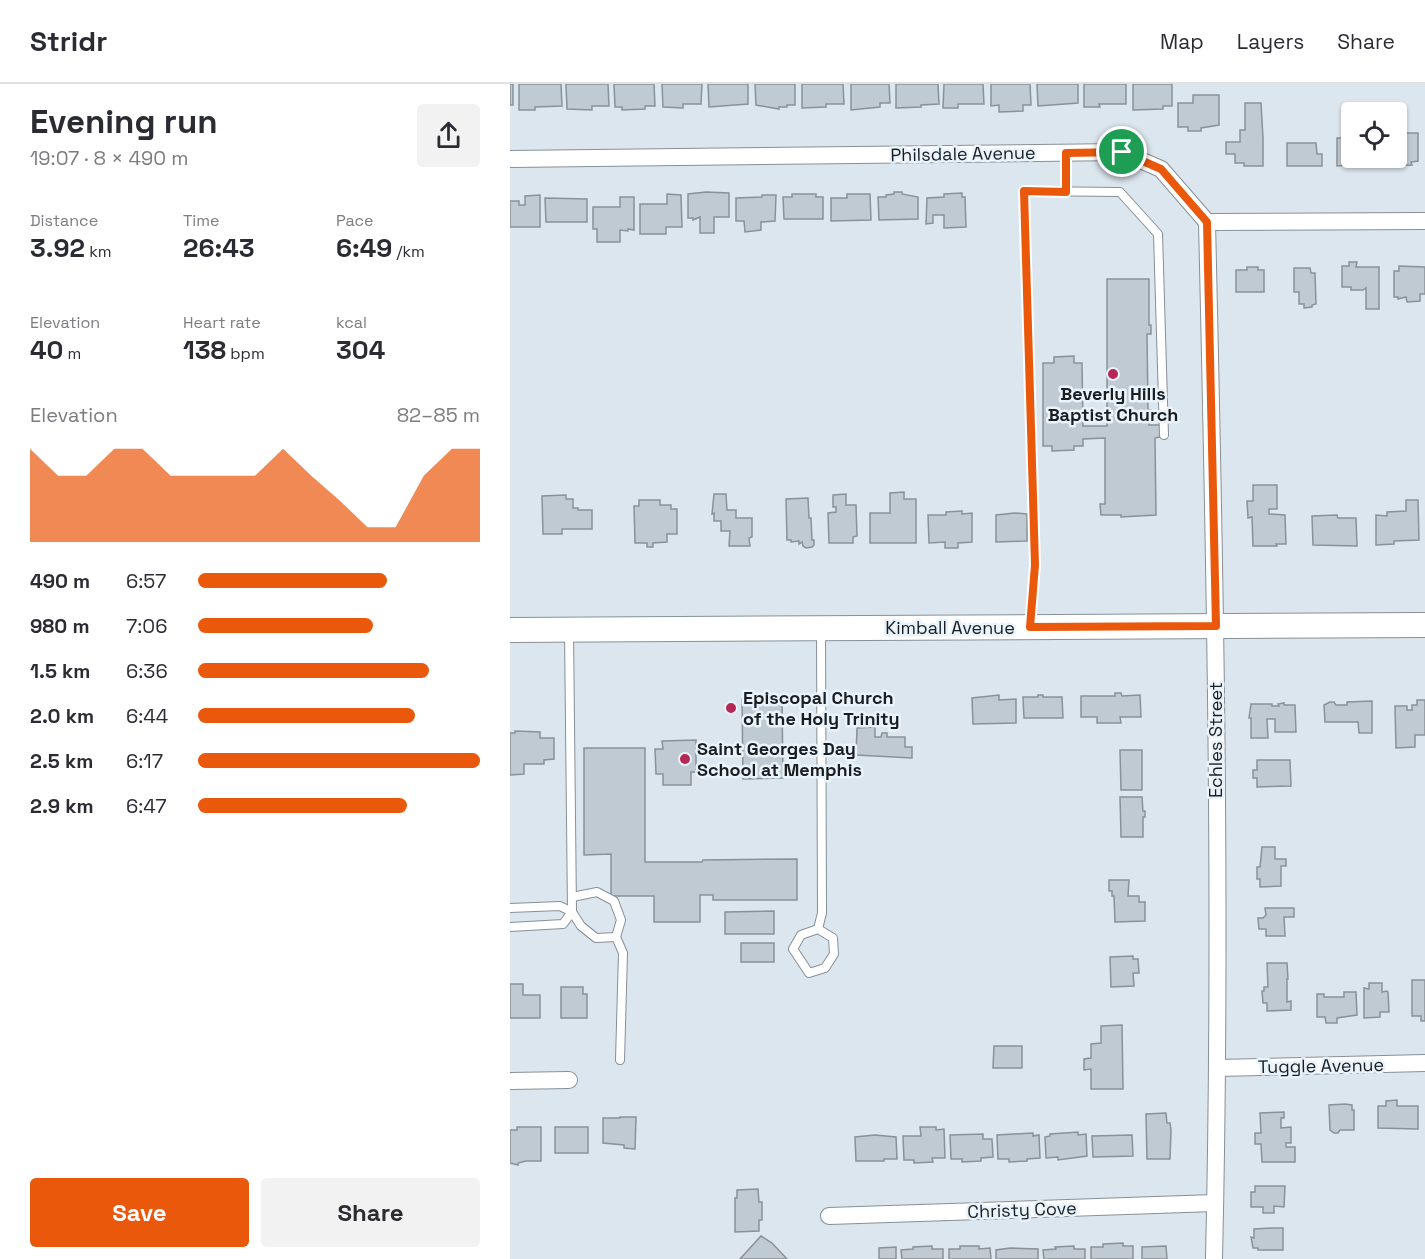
<!DOCTYPE html>
<meta charset="utf-8">
<style>
:root{--surface:#fff;--page:#f2f2f3;--text:#2b2b33;--muted:#7c7c81;--line:#e1e1e2;--accent:#ea580c}
body{margin:0;font-family:"Space Grotesk",sans-serif;background:var(--page);color:var(--text);height:100vh;display:flex;flex-direction:column;font-size:22px;white-space:nowrap}
*{box-sizing:border-box;margin:0}
p{font-size:20px;color:var(--muted)}
.icon{flex:none;width:33px;height:33px;fill:none;stroke:currentColor;stroke-width:2;stroke-linecap:round;stroke-linejoin:round}
.map{position:relative;flex:1;overflow:hidden}
.panel{display:flex;flex-direction:column;background:var(--surface);width:510px}
.panel>*{flex:none}
.buttons{position:absolute;left:831px;top:18px;display:grid;gap:12px}
.buttons a{display:grid;place-items:center;width:66px;height:66px;border-radius:6px;background:var(--surface);box-shadow:0 2px 4px #0004;font-size:30px}
.pin{position:absolute;display:grid;place-items:center;width:51px;height:51px;color:#fff;margin:-26px;border:3px solid #fff;border-radius:50%;box-shadow:0 2px 6px #0007}
.round{display:grid;place-items:center;flex:none;width:63px;height:63px;border-radius:6px;background:var(--page)}
.summary{display:flex;align-items:center;justify-content:space-between;height:102px;padding:0 30px}
h1{font-size:33px;font-weight:700;line-height:45px}
.stats{display:grid;grid-template-columns:repeat(3,1fr);gap:9px;height:102px;padding:6px 30px}
.stats div{display:grid;align-content:center}
.stats b{font-size:26px;font-weight:700}
.stats small{font-size:16px;font-weight:400}
.stats p{font-size:16px}
.chart{height:168px;padding:12px 30px}
.chart p{display:flex;justify-content:space-between}
.chart svg{width:100%;height:108px;margin-top:6px;fill:var(--accent);opacity:.7}
.action{display:flex;gap:12px;margin-top:auto;padding:12px 30px}
.action a{flex:1;height:69px;border-radius:6px;background:var(--accent);color:#fff;font-size:24px;font-weight:700;line-height:69px;text-align:center}
.action a+a{background:var(--page);color:var(--text)}
ul{padding:0 30px;list-style:none;font-size:20px}
li{display:grid;grid-template-columns:96px 72px 1fr;align-items:center;height:45px}
li i{height:15px;border-radius:8px;background:var(--accent)}
header{display:flex;align-items:center;gap:36px;box-sizing:border-box;height:84px;padding:0 30px;background:var(--surface);border-bottom:2px solid var(--line)}
header strong{font-size:28px}
nav{display:flex;gap:33px;margin-inline-start:auto;font-size:21px}
main{display:flex;flex:1;min-height:0}
.map>svg:first-child{display:block}
.building{fill:#c0cad2;stroke:#899299;stroke-width:1.5}
.lines{fill:none;stroke-linecap:round;stroke-linejoin:round}
.lane-casing{stroke:#879097;stroke-width:10}
.street-casing{stroke:#879097;stroke-width:18}
.secondary-casing{stroke:#879097;stroke-width:26}
.lane{stroke:#fff;stroke-width:8}
.street{stroke:#fff;stroke-width:16}
.secondary{stroke:#fff;stroke-width:24}
.route-casing{stroke:#fff;stroke-width:12}
.route{stroke:#ea580c;stroke-width:8}
.poi-dot{fill:#b72753;stroke:#e9f3fb;stroke-width:2}
.labels{text-anchor:middle;stroke-width:5;stroke-linejoin:round;paint-order:stroke}
.street-label{font-size:18px;fill:#1b1e21;stroke:#e9f3fb}
.poi-label{font-size:18px;font-weight:bold;fill:#1b1e21;stroke:#e9f3fb;text-anchor:start}
</style>
<header>
<strong>Stridr</strong>
<nav><a>Map</a><a>Layers</a><a>Share</a></nav>
</header>
<main>
<section class="panel">
<div class="summary"><div><h1>Evening run</h1><p>19:07 · 8 × 490 m</p></div><a class="round"><svg class="icon" aria-label="share" viewBox="0 0 24 24"><path d="M12 15V3M7 8l5-5 5 5M5 13v7h14v-7"/></svg></a></div>
<div class="stats">
<div><p>Distance</p><b>3.92<small> km</small></b></div>
<div><p>Time</p><b>26:43</b></div>
<div><p>Pace</p><b>6:49<small> /km</small></b></div>
</div>
<div class="stats">
<div><p>Elevation</p><b>40<small> m</small></b></div>
<div><p>Heart rate</p><b>138<small> bpm</small></b></div>
<div><p>kcal</p><b>304</b></div>
</div>
<div class="chart"><p><span>Elevation</span>82–85 m</p>
<svg viewBox="0 0 160 44" preserveAspectRatio="none"><path d="M0 44V6L10 17L20 17L30 6L40 6L50 17L60 17L70 17L80 17L90 6L100 17L110 27L120 38L130 38L140 17L150 6L160 6V44z"/></svg>
</div>
<ul>
<li><b>490 m</b>6:57<i style="width:67%"></i></li>
<li><b>980 m</b>7:06<i style="width:62%"></i></li>
<li><b>1.5 km</b>6:36<i style="width:82%"></i></li>
<li><b>2.0 km</b>6:44<i style="width:77%"></i></li>
<li><b>2.5 km</b>6:17<i style="width:100%"></i></li>
<li><b>2.9 km</b>6:47<i style="width:74%"></i></li>
</ul>
<div class="action"><a>Save</a><a>Share</a></div>
</section>
<div class="map">
<svg width="915" height="1175" viewBox="0 0 915 1175">
<rect width="100%" height="100%" fill="#dce6ee"/>
<!-- building -->
<g class="building">
<rect x="0" y="0" width="3" height="21"/>
<path d="M9,0H51L52,22L25,23V26H9Z"/>
<path d="M56,0H98L99,22H82V26L57,25Z"/>
<path d="M104,0H144L145,22H135V25L112,26V23H105Z"/>
<path d="M152,0H192L191,20H173V24L153,23Z"/>
<path d="M198,0H238V20L199,23Z"/>
<path d="M245,0H285V21H277V23H269V25L246,21Z"/>
<path d="M292,0H333L334,20H316V23L292,24Z"/>
<path d="M341,0H379L380,19H370V23L341,26Z"/>
<path d="M386,0H428L429,20L411,21V23L386,24Z"/>
<path d="M434,0H473L474,20H448V24H433Z"/>
<path d="M481,0H520L521,21H513V27L489,28V21L481,22Z"/>
<path d="M527,0H568V19L528,22Z"/>
<path d="M574,0H616V20H589L590,23H574Z"/>
<path d="M623,0H662V22H653V25L623,26Z"/>
<path d="M683,11H709V41L691,44V47H678V43H668V19H683Z"/>
<path d="M735,19H751L753,54V82H734V79H725V70H716V58H730V46H735Z"/>
<path d="M886,46H891V49H908V77L901,78L902,81L881,82V74H886Z"/>
<path d="M836,48H842V74H865V83H856V77H845L844,80L840,81L827,82V54H836Z"/>
<path d="M777,59H806L807,70H812V82H777Z"/>
<path d="M196,108L219,109V133H204V149H190V133L183,136V134H178V110Z"/>
<path d="M384,108H392V110L408,113V135L369,136L368,113H376V111L384,110Z"/>
<path d="M452,109V113H455L456,143L434,144V131H423V139L416,140L417,114L434,113V110Z"/>
<path d="M157,110L171,111L172,143H156V150H130V120H157Z"/>
<path d="M282,110H306V113H313V135H274L273,113H282Z"/>
<path d="M337,110H360L361,136L321,137V114H337Z"/>
<path d="M30,111V143H0V117H9V121H15V112Z"/>
<path d="M252,111H266L265,137L251,138V146L235,148L234,137H226V114L252,113Z"/>
<path d="M110,113H124V146L118,145V147L110,146V158H87V145H83V123H110Z"/>
<path d="M35,114L77,115V138H36Z"/>
<path d="M839,178H847L846,183H869V225H856V204L853,206H841V203H832V182H839Z"/>
<path d="M889,182L915,183V210H910V217L897,218L896,213L888,215V213H884V187H889Z"/>
<path d="M737,183H748V186H754V208H726V186H737Z"/>
<path d="M784,184H800L801,189H805L806,220L802,221V223L794,224V220H789V208H784Z"/>
<path d="M597,195H639V241H641V250H637L638,326H641V334L639,335V341H650V353L645,354L646,431L611,433V431H591L590,420H595V354L573,355V362H564V366L542,367V362H533V279H544V273L564,272V279H572L573,342H597Z"/>
<path d="M743,401H767V425H759V430L775,431L776,460H766L767,462H743L742,433L738,434L737,417H743Z"/>
<path d="M394,408V415H406V459H360V429H380V409Z"/>
<path d="M204,410H216L217,426H226V434H242V453L239,454L240,462H219L220,447H211V437H204V429L202,430Z"/>
<path d="M336,410V421H346L347,452L343,453V459H319L318,429L326,428V423H323V411Z"/>
<path d="M56,411V415H63V424H68V426H82V445H52V450H33L32,412Z"/>
<path d="M298,414L299,434H301L302,456H304V461L302,463L296,464L293,462L292,458L289,460V457L281,458V456H277L276,415Z"/>
<path d="M129,416H150V421H161V425H167V450H157V458L143,459V463H137V459H125L124,422H129Z"/>
<path d="M896,416H908L909,456L884,457V460L866,461V431L877,432V428L896,427Z"/>
<path d="M452,427V430L462,429V458L448,459V464H435V458L419,459L418,431H436V428Z"/>
<path d="M505,429L517,430V457L486,458V431Z"/>
<path d="M827,431L828,434H846L847,462L803,461L802,432Z"/>
<path d="M605,609H611L612,612L630,611L631,633H610L611,639H587V633H571V612H605Z"/>
<path d="M489,611V616L506,615V639L463,640L462,614Z"/>
<path d="M528,611H533V613H552L553,634H514L513,613H528Z"/>
<path d="M232,615H272L273,694L233,695Z"/>
<path d="M907,616H915V651H905V663L886,664L885,622H897V626H902V621H907Z"/>
<path d="M862,617V649H849L848,638H815L814,621L820,618H824L826,621H837V618Z"/>
<path d="M774,619V621H785L786,648H765V635H757L758,654H741V634H739L741,620H762V622H769L768,620Z"/>
<path d="M365,643V653H371L372,649H377V653H395V663H402V674L346,671L347,644Z"/>
<path d="M5,647L30,648V654H44V675L34,676V680H14V690L0,691V649H5Z"/>
<path d="M186,656V688H181V701H153V690H146L145,665H153L152,657Z"/>
<path d="M74,664H135V778H192L193,776L287,775V816H203V811H190V838H144V812H101V770L74,771Z"/>
<path d="M610,666H632V706H611Z"/>
<path d="M747,676H780L781,702L747,703V694H743V686H747Z"/>
<path d="M610,713H632L633,727H635V733H633V753H611Z"/>
<path d="M752,763H765V775H776V782H771V802L750,803V795H747V783H750Z"/>
<path d="M599,796H619L618,812H629V818H635V837L605,838L604,812H602V807H599Z"/>
<path d="M755,824H784V833H774L775,852H756V845H749L748,834H753L756,831Z"/>
<path d="M264,827V850H215V828Z"/>
<rect x="231" y="859" width="33" height="19"/>
<path d="M623,872V875H628L629,889H623L624,902L601,903L600,873Z"/>
<path d="M757,879H777L778,895H777V918L781,917V926L757,927V919H753L752,907H754V903H758Z"/>
<path d="M902,896H915V937H911V932H902Z"/>
<path d="M859,899H872V908L877,907L878,908L879,928H870V933L854,934V904L859,905Z"/>
<path d="M0,900H13V911H30V934H0Z"/>
<path d="M51,903H73V910H77V934H51Z"/>
<path d="M834,908H846L847,931L827,934V939H816L815,933H807V910H814V913H834Z"/>
<path d="M612,941L613,1005H581V985L574,986V975L581,974V960L591,959V942Z"/>
<path d="M484,962H512V984H483Z"/>
<path d="M887,1016V1022H908V1045L868,1044V1022H876V1017Z"/>
<path d="M835,1020L842,1021V1026H844V1046H830L828,1049H824L820,1046L819,1021Z"/>
<path d="M774,1028V1034H771V1044L781,1043V1059H776V1063H785V1078H752L751,1060H745V1049H751L750,1029Z"/>
<path d="M656,1029L657,1039H660L661,1046L660,1075H637L636,1030Z"/>
<path d="M110,1033H126L125,1065L114,1064V1061L93,1059V1034H110Z"/>
<path d="M7,1043H31V1077H16L8,1079V1081L0,1079V1046H7Z"/>
<rect x="45" y="1043" width="33" height="26"/>
<path d="M410,1043H426V1046L434,1045L435,1074H422L423,1078L404,1079V1076H394L393,1052H411Z"/>
<path d="M568,1048V1051L576,1050L577,1072L548,1076V1073L536,1074L535,1053L540,1052V1050Z"/>
<path d="M523,1049V1052L529,1051L530,1074L517,1075V1077L499,1078V1075H488L487,1051Z"/>
<path d="M473,1050V1055H482L483,1073L471,1074V1077L452,1078V1075H441L440,1051Z"/>
<path d="M365,1051L386,1053L387,1075H374V1077H346L345,1053Z"/>
<path d="M622,1051L623,1072L583,1073L582,1052Z"/>
<path d="M745,1102H775L774,1123L764,1122V1129H753V1123H741V1108H745Z"/>
<path d="M248,1105L249,1118H252V1136H249V1147L225,1148V1114H227V1106Z"/>
<path d="M764,1144H773V1166H748V1164H743L741,1153L744,1154V1145Z"/>
<path d="M251,1152L262,1159L277,1175H230Z"/>
<path d="M613,1159V1162H623V1175H581V1163H593V1160Z"/>
<path d="M422,1162V1165H433V1175H392L391,1166L403,1165V1163Z"/>
<path d="M450,1162H469V1165L480,1164L481,1175H439V1165H450Z"/>
<path d="M564,1162V1165H575V1175H534L533,1166L546,1165L545,1163Z"/>
<path d="M656,1162L657,1175H632V1163Z"/>
<path d="M386,1163V1175H369V1164Z"/>
<path d="M500,1164L528,1165V1175H486V1166Z"/>
</g>
<g class="lines">
<!-- lane casing -->
<g class="lane-casing">
<g id="lane">
<path d="M556,108V69"/>
<path d="M520,540L525,481L514,107L610,108L648,150L654,351"/>
<path d="M62,813L87,808L104,817L111,836L106,853L113,869L110,976"/>
<path d="M0,824L50,822L62,828L71,842L86,854L106,853"/>
<path d="M0,843L53,840L62,828L59,546"/>
<path d="M308,845L323,854L324,870L315,884L299,889L283,865L291,851L308,845L312,829L311,545"/>
</g>
</g>
<!-- street casing -->
<g class="street-casing">
<g id="street">
<path d="M0,75L612,68L651,85L697,138L915,137"/>
<path d="M697,138C705,483 712,829 704,1175"/>
<path d="M707,984L915,979"/>
<path d="M0,997L59,996"/>
<path d="M319,1132L705,1119"/>
</g>
</g>
<!-- secondary casing -->
<g class="secondary-casing">
<path id="secondary" d="M0,546L915,541"/>
</g>
<!-- lane -->
<use href="#lane" class="lane"/>
<!-- street -->
<use href="#street" class="street"/>
<!-- secondary -->
<use href="#secondary" class="secondary"/>
</g>
<g class="lines">
<!-- route casing -->
<g class="route-casing">
<path id="route" d="M612,68L651,85L697,138L706,542L520,543L525,481L514,107L556,108V69Z"/>
</g>
<!-- route -->
<use href="#route" class="route"/>
</g>
<!-- markers -->
<g class="poi-dot">
<circle cx="603" cy="290" r="6"/>
<circle cx="221" cy="624" r="6"/>
<circle cx="175" cy="675" r="6"/>
</g>
<g class="labels">
<!-- street labels -->
<g class="street-label">
<text transform="translate(453 70) rotate(-1)" y="6">Philsdale Avenue</text>
<text x="440" y="550">Kimball Avenue</text>
<text transform="translate(706 656) rotate(-90)" y="6">Echles Street</text>
<text transform="translate(811 982) rotate(-1)" y="6">Tuggle Avenue</text>
<text transform="translate(512 1126) rotate(-2)" y="6">Christy Cove</text>
</g>
<!-- poi labels -->
<g class="poi-label">
<text x="603" y="316" text-anchor="middle">Beverly Hills<tspan x="603" dy="21">Baptist Church</tspan></text>
<text x="233" y="620">Episcopal Church<tspan x="233" dy="21">of the Holy Trinity</tspan></text>
<text x="187" y="671">Saint Georges Day<tspan x="187" dy="21">School at Memphis</tspan></text>
</g>
</g>
</svg>
<div class="buttons">
<a><svg class="icon" aria-label="locate" viewBox="0 0 24 24"><circle cx="12" cy="12" r="6"/><path d="M12 2v4M12 18v4M2 12h4M18 12h4"/></svg></a>
</div>
<div class="pin" style="left:612px;top:68px;background:#1e9e55"><svg class="icon" aria-label="arrive" viewBox="0 0 24 24"><path d="M6 21V4h12l-3 4 3 4H6"/></svg></div>
</div>
</main>
